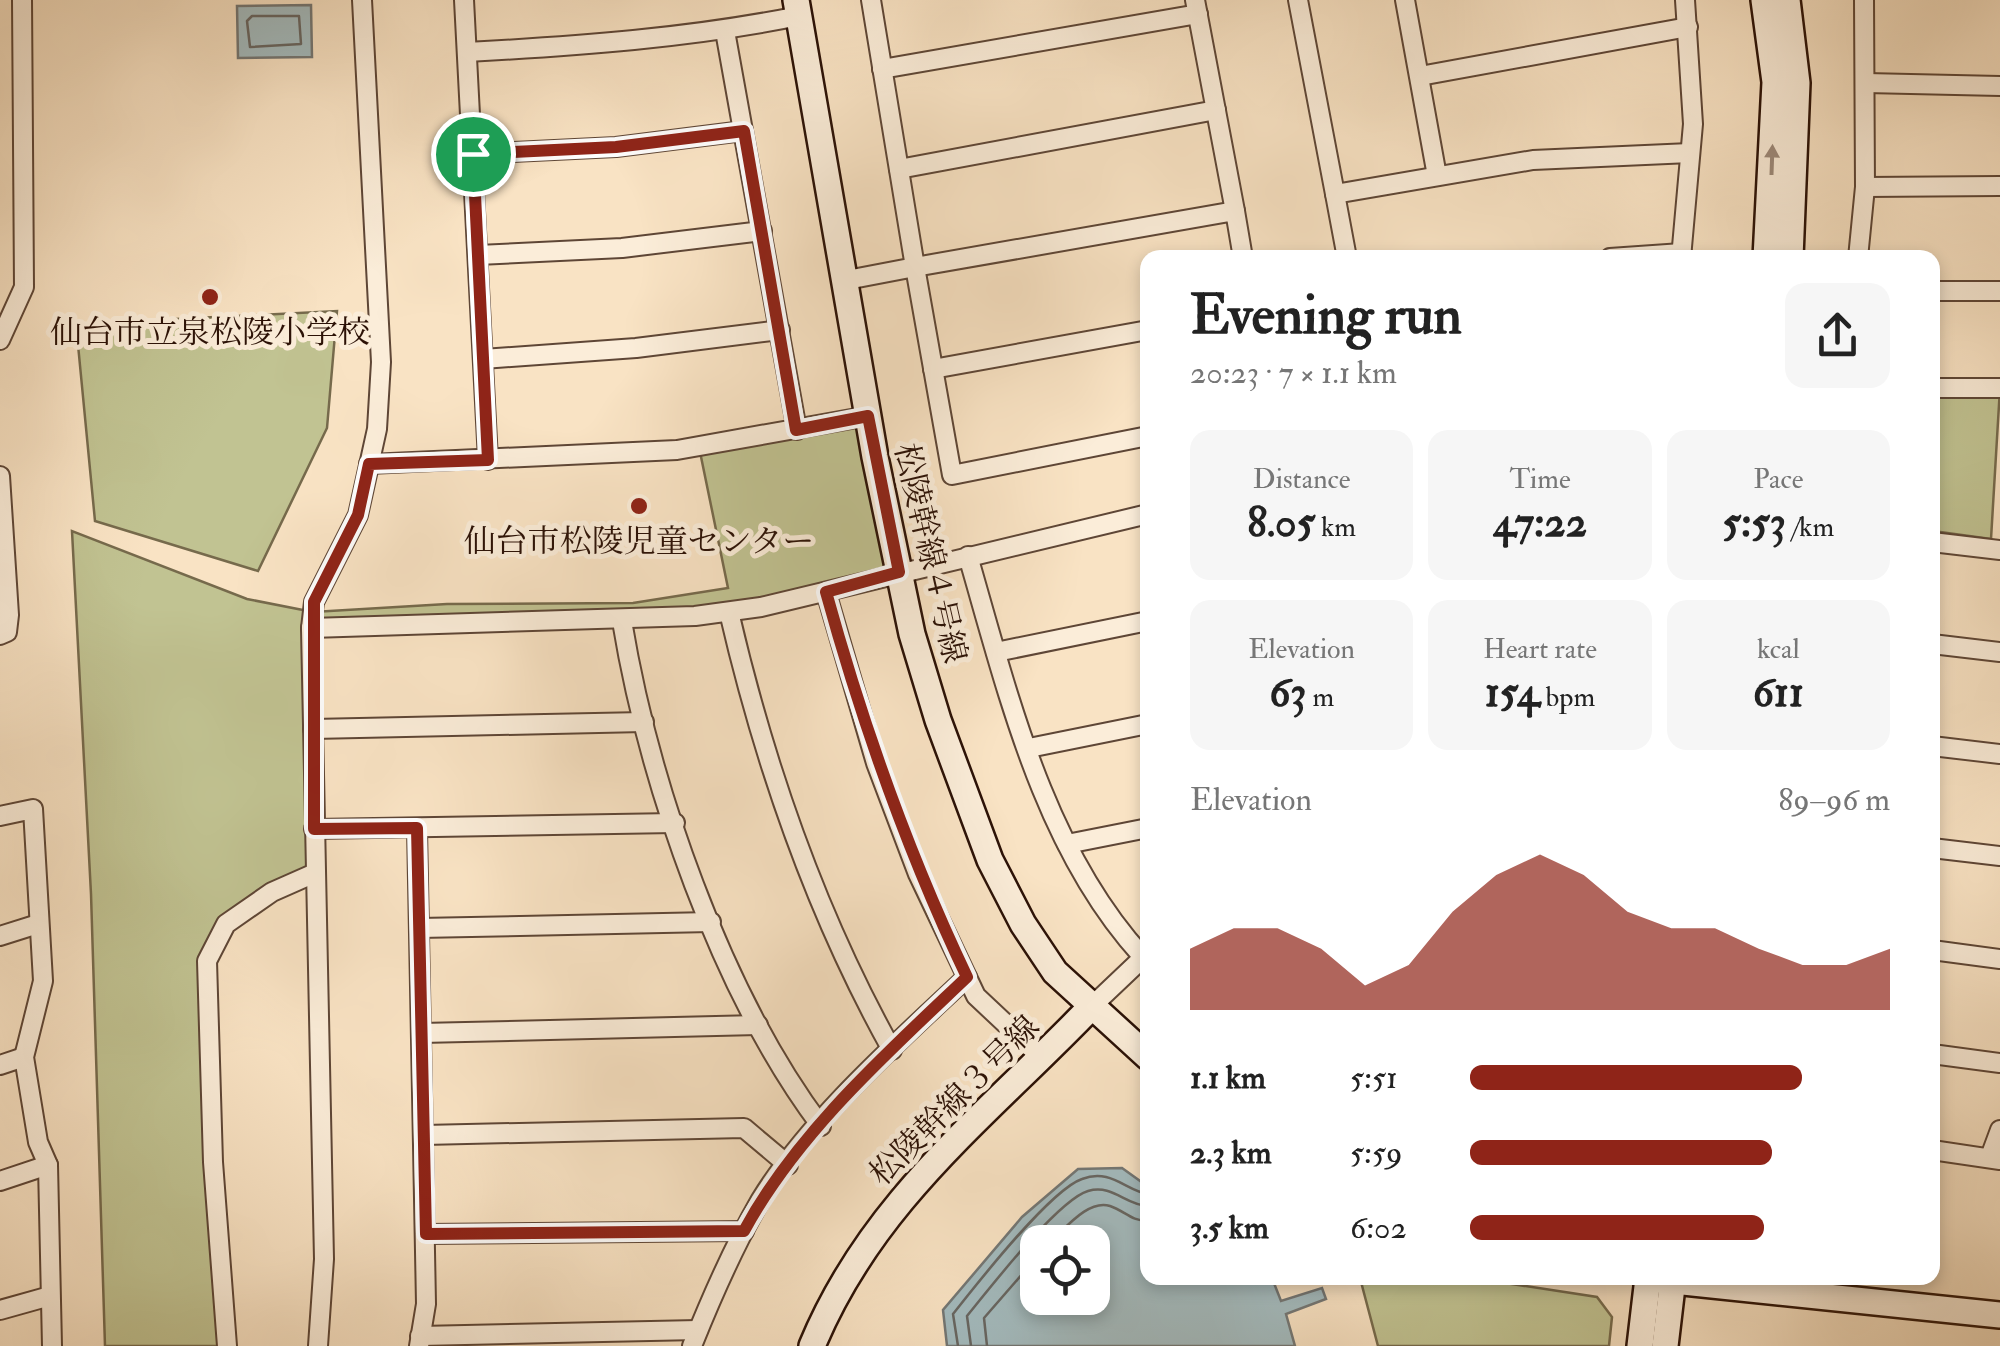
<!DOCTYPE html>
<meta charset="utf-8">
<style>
:root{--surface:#fff;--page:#f6f6f6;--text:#222;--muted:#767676;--accent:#8f2418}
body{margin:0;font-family:"IM FELL Double Pica","Noto Serif JP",serif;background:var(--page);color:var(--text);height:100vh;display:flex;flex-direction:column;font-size:38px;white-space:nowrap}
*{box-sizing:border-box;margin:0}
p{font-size:32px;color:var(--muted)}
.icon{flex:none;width:55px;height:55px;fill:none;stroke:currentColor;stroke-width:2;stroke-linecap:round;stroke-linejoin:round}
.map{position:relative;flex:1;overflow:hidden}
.drawer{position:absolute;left:1140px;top:250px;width:800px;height:1035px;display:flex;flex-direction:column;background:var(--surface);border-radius:20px;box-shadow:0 5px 15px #0003}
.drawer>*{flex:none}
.buttons{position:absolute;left:1020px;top:1225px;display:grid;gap:20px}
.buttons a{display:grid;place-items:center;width:90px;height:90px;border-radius:20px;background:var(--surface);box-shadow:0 5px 15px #0003;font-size:50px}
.pin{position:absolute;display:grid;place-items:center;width:85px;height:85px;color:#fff;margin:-42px;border:5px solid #fff;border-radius:50%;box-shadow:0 2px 10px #0007}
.round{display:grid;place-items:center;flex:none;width:105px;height:105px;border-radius:20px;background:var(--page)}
.summary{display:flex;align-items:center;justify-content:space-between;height:170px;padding:0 50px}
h1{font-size:55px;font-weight:700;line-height:75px}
.stats{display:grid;grid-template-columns:repeat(3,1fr);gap:15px;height:170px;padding:10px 50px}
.stats div{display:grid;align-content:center;border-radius:20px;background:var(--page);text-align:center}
.stats b{font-size:42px;font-weight:700}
.stats small{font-size:28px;font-weight:400}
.stats p{font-size:28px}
.chart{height:280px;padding:20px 50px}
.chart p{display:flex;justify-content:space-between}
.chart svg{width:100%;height:180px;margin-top:10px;fill:var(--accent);opacity:.7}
ul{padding:0 50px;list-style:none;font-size:32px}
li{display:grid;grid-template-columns:160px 120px 1fr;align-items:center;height:75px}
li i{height:25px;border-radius:12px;background:var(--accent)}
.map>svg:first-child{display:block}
.green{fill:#c1c392;stroke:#766a4c;stroke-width:2.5}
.water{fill:#a3bbbf;stroke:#737775;stroke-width:2.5;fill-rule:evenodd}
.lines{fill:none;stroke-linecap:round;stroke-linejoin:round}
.shore{stroke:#676662;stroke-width:2.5}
.street-casing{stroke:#5e4636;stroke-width:22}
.secondary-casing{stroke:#2b1106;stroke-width:30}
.street{stroke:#fbedd9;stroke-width:18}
.secondary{stroke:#fbedd9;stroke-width:25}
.oneway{fill:#9d8a7a}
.route-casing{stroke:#fff;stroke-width:20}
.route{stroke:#8f2418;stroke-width:12}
.poi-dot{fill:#8f2418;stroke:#fbedd9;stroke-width:4}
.labels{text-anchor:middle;stroke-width:10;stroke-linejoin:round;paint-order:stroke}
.poi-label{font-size:32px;fill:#2b1106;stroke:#fbedd9}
.street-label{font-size:32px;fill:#2b1106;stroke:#fbedd9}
</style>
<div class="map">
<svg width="2000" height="1346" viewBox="0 0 2000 1346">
<rect width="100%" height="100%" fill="#f9e3c4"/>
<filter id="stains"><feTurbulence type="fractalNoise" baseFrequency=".002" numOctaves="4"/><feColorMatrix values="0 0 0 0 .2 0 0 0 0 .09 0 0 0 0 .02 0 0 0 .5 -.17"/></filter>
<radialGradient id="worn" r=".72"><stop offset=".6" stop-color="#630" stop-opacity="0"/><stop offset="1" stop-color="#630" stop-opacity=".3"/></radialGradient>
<!-- green -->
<g class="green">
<path d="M337,311L327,428L258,571L95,521L76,324Z"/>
<path d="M1932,388H2000L1991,539L1933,531Z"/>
<path d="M868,416L899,572L761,607L313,628L315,873L226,924L207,961L224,1346H105L91,894L72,531L247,599L313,612L447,604L633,603L728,588L699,447Z"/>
<path d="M1360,1278H1473L1597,1297L1612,1317L1609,1346H1378Z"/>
</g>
<!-- water -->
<g class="water">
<path d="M311,5L312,57L238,58L237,6Z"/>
<path d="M1122,1168L1147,1186L1148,1278H1272L1281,1301L1322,1288L1326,1299L1286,1314L1295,1346H947L943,1310L1022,1217L1078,1169ZM1038,1242H1092V1298H1038Z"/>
</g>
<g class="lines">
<!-- shore -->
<g class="shore">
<path d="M252,16H299L301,44L250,47L247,21Z"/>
<path d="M1050,1242C1065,1229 1088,1199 1110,1206C1125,1211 1131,1221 1148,1221"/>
<path d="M958,1346L953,1314C976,1285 1050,1190 1082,1179C1111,1168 1126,1191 1148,1194"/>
<path d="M971,1346L967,1316C989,1289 1058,1200 1088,1191C1113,1184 1125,1205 1148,1206"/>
<path d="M987,1346L984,1318L1038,1256"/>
</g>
<!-- street casing -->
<g class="street-casing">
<g id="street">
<path d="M464,0L488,460"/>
<path d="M871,0L915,267L1235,211L1243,258"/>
<path d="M1195,0L1235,211"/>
<path d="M1298,0L1335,194"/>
<path d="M1405,0L1437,176"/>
<path d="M725,31L797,430"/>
<path d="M467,52C579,46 689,38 799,16"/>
<path d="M882,69L1198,14"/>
<path d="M1420,76L1688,27"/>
<path d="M1866,83L2000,86"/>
<path d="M473,154L616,147L743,131"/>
<path d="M899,169L1216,110"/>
<path d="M1865,187L2000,186"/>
<path d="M478,255L622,248L762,231"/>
<path d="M1347,258L1335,194L1533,160L1690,153"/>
<path d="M1610,258L1682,253"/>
<path d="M1681,258L1693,124L1685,0"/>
<path d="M1858,258L1865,187L1864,0"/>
<path d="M847,280L915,267L952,475L1148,436"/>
<path d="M1932,291H2000"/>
<path d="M0,340L24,287L22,0"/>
<path d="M483,359L636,348L780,330"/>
<path d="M933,369L1148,330"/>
<path d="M1932,388H2000"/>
<path d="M369,464L677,450L868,416"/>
<path d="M0,476L9,615L7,632L0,635"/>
<path d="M1932,542L2000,550"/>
<path d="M968,556C1008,694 1044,849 1142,956"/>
<path d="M826,592L876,763L918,874L976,996L1042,1058"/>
<path d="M729,612C764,763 816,914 892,1050"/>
<path d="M622,621C649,784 721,993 821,1126"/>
<path d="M311,628L695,616L761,607L1148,514"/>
<path d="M1932,644L2000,652"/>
<path d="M996,652L1148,621"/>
<path d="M313,729L644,722"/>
<path d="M1932,746L2000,754"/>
<path d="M1029,748L1148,724"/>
<path d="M0,816L33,809L43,981L24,1057L38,1142L48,1165L52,1346"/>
<path d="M417,828L426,1304L419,1346"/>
<path d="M314,829L675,823"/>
<path d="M1067,844L1148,828"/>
<path d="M1932,848L2000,856"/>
<path d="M419,928L711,922"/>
<path d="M0,936L38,924"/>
<path d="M1932,950L2000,959"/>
<path d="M1090,1008L1148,953"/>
<path d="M421,1033L758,1025"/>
<path d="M1932,1054L2000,1063"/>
<path d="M0,1065L24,1057"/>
<path d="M424,1135L744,1128L788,1165"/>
<path d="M1932,1150L2000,1160"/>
<path d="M1990,1157L2000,1130"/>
<path d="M0,1181L48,1165"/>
<path d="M425,1234L744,1231"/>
<path d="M0,1310L50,1296"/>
<path d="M420,1336L698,1330"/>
<path d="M227,1346L213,1162L207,961L226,924L272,892L315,873"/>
<path d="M318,1346L324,1259L311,628L314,602L358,515L377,429L381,362L362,0"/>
<path d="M692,1346C712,1296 733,1248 760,1201C809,1120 898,1042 967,977"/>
</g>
</g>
<!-- secondary casing -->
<g class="secondary-casing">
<g id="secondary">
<path d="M796,0L875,457L912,634L938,720L990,860L1023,924L1055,972L1148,1057"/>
<path d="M1764,0L1775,82L1766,258"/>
<path d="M1787,0L1797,83L1790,258"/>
<path d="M1645,1278L2000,1315"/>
<path d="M812,1346C872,1201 985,1117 1090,1008"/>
<path d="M1640,1346L1648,1278"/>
<path d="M1665,1346L1673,1278"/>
</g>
</g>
<!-- street -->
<use href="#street" class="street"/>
<!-- secondary -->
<use href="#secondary" class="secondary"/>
</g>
<!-- one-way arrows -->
<defs><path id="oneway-solid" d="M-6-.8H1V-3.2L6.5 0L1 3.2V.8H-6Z" transform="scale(2.5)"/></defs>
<use class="oneway" href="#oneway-solid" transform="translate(1772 160) rotate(-88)"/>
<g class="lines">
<!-- route casing -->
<g class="route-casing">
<path id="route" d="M744,131L796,430L868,416L899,572L826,592C863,726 907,851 967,977C887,1053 797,1133 744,1231L426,1234L417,828L314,829V602L358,515L369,464L488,460L473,154L616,147Z"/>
</g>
<!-- route -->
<use href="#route" class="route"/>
</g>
<!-- markers -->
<g class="poi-dot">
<circle cx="210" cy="297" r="10"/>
<circle cx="639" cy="506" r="10"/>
</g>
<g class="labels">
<!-- poi labels -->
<g class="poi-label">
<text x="210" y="343">仙台市立泉松陵小学校</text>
<text x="639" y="552">仙台市松陵児童センター</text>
</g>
<!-- street labels -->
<g class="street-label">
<text transform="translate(931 553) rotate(77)" y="11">松陵幹線４号線</text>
<text transform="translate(954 1100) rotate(-45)" y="11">松陵幹線３号線</text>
</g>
</g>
<rect width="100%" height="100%" filter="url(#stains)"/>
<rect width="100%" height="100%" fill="url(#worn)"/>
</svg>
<div class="buttons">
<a><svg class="icon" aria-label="locate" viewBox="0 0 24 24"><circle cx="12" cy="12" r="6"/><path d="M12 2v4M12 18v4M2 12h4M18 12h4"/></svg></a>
</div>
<div class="pin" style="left:473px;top:154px;background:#1e9e55"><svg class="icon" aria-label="arrive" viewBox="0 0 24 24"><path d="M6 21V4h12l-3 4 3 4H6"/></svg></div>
<section class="drawer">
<div class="summary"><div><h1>Evening run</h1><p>20:23 · 7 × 1.1 km</p></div><a class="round"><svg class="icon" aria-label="share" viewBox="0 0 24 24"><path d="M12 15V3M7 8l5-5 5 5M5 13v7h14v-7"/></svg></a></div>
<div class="stats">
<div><p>Distance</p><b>8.05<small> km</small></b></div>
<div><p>Time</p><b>47:22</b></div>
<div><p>Pace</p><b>5:53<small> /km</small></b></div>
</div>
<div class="stats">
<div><p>Elevation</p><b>63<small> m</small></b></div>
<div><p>Heart rate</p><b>154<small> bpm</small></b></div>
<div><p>kcal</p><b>611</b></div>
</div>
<div class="chart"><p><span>Elevation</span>89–96 m</p>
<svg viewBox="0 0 160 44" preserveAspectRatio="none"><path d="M0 44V29L10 24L20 24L30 29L40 38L50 33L60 20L70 11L80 6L90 11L100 20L110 24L120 24L130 29L140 33L150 33L160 29V44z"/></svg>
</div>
<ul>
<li><b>1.1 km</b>5:51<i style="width:79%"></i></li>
<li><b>2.3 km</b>5:59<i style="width:72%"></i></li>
<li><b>3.5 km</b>6:02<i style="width:70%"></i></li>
</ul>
</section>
</div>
